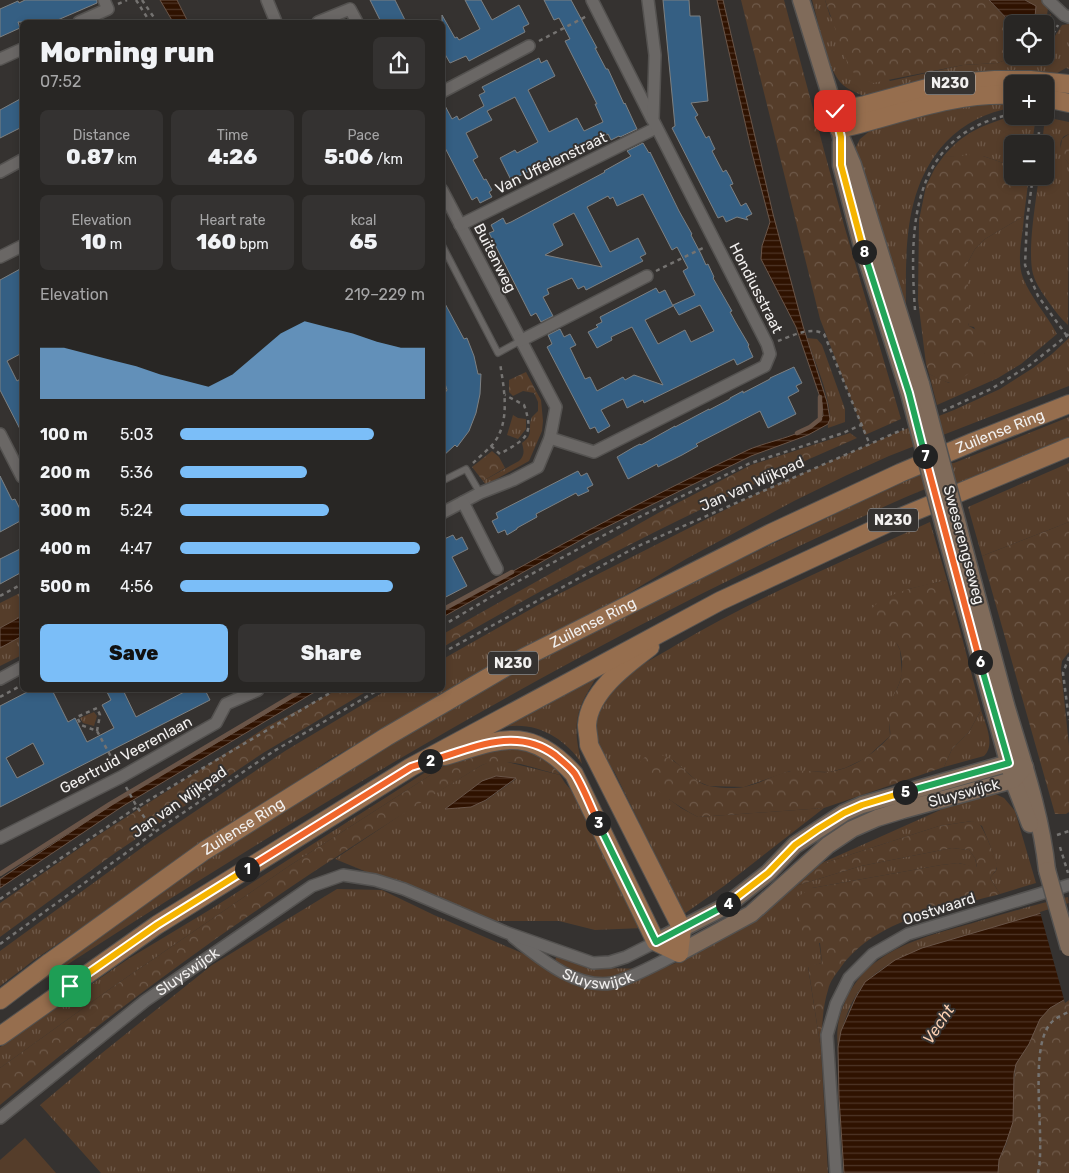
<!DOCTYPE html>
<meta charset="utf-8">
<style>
:root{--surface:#282624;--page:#343231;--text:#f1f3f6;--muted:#a5a5a6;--line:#444341;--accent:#7bbef8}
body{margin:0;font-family:Rubik,sans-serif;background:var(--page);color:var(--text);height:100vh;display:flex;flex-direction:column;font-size:19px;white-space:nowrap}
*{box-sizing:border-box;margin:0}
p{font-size:16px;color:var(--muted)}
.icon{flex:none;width:28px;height:28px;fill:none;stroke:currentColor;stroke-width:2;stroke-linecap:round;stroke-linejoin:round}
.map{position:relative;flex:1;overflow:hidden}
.panel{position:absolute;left:20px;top:20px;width:425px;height:672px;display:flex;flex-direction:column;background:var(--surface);border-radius:8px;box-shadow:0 2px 8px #0003,0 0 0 1px var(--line)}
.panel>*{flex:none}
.fabs{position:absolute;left:1004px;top:15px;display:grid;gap:10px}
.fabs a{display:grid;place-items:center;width:50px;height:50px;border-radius:8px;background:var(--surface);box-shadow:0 2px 8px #0003,0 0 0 1px var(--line);font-size:25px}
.pin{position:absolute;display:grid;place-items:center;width:42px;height:42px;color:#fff;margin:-21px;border-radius:10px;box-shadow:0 2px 8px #0006}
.km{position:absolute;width:25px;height:25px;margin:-12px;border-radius:50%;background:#222;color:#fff;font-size:14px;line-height:25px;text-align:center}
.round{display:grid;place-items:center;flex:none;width:52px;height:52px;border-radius:8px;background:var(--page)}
.summary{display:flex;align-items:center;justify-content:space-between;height:85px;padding:0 20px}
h1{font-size:28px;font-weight:800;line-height:38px}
.figures{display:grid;grid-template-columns:repeat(3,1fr);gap:8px;height:85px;padding:5px 20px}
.figures div{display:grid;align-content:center;border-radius:8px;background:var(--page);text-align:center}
.figures b{font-size:21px;font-weight:800}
.figures small{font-size:14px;font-weight:400}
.figures p{font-size:14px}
.chart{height:140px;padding:10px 20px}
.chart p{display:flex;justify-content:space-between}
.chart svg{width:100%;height:90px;margin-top:5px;fill:var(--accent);opacity:.7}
.primary-button{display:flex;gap:10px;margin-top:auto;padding:10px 20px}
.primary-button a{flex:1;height:58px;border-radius:8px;background:var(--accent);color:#111;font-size:20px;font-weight:800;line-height:58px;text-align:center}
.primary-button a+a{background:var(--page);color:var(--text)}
ul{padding:0 20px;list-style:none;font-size:16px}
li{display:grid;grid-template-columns:80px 60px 1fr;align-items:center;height:38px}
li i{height:12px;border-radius:6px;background:var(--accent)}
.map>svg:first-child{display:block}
.grass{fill:url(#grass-tufts);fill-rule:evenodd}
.forest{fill:url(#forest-crowns)}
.green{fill:#553d2a}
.water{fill:url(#water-rules);stroke:#6a5548}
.pier{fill:#353230}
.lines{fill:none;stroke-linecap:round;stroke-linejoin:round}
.stream{stroke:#6a5548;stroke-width:4.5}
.building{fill:#355f83;stroke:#7d8082;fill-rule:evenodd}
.lane-casing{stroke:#545250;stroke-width:8}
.street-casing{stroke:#545250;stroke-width:14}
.secondary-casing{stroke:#545250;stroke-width:19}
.primary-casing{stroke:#545250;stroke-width:20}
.path{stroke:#757371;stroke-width:2.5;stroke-dasharray:4 4;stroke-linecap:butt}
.lane{stroke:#6a6765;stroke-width:5.5}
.street{stroke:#6a6765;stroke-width:11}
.secondary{stroke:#806b5a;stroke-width:16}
.primary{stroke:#966e4e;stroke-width:18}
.secondary-bridge-casing{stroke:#545250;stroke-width:19;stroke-linecap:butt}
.secondary-bridge{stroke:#806b5a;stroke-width:16}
.split-1-casing{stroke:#fff;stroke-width:10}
.split-2-casing{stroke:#fff;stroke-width:10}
.split-3-casing{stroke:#fff;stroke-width:10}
.split-4-casing{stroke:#fff;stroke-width:10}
.split-5-casing{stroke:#fff;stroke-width:10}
.split-6-casing{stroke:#fff;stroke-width:10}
.split-7-casing{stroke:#fff;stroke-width:10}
.split-8-casing{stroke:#fff;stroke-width:10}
.split-9-casing{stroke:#fff;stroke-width:10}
.split-1{stroke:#f5b400;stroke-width:6}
.split-2{stroke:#f0652b;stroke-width:6}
.split-3{stroke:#f0652b;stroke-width:6}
.split-4{stroke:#22a559;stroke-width:6}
.split-5{stroke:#f5b400;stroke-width:6}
.split-6{stroke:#22a559;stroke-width:6}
.split-7{stroke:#f0652b;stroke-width:6}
.split-8{stroke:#22a559;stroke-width:6}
.split-9{stroke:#f5b400;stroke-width:6}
.labels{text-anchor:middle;stroke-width:4;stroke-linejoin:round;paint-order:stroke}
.shield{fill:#353230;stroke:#b9b7b6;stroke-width:1}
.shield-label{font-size:14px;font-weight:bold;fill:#f2f0ef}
.street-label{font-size:15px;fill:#f2f0ef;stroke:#353230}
.water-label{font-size:16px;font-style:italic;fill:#f9ceb0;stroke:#353230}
</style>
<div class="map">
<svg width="1069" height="1173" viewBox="0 0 1069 1173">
<defs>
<pattern id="grass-tufts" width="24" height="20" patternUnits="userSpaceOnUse" patternTransform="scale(1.25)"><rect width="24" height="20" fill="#553d2a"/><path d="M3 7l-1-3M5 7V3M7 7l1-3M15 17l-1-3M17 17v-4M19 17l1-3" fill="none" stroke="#6e5949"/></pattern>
<pattern id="forest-crowns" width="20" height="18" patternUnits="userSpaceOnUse" patternTransform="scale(1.25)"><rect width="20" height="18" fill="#553d2a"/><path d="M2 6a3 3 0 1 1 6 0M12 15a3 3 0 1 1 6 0" fill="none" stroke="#6e5949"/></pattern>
<pattern id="water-rules" width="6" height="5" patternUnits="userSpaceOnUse" patternTransform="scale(1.25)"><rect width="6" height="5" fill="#2f1200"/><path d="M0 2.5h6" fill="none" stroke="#4e3526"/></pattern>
</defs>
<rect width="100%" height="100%" fill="#353230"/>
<!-- grass -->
<g class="grass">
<path d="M812,0H825L830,16L890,81L963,65L997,63L1018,56L1052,55L1053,39L1062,25L1069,24V69L1066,68L1052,76L864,96C857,93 849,90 843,85C826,69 819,23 812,0Z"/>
<path d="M1025,0H1041L1048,8L1047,15L1051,14L1045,39V24H1031L1035,17L1034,6Z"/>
<path d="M1012,102V108C987,112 964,123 946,142C901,190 906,258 906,319L855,155L856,147L860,139L877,125L960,105Z"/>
<path d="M1012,116H1036L1032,144H1012V166L983,156L943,157C963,132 984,125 1012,116Z"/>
<path d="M1045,117L1069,122V134C1067,135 1063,136 1062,139C1057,146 1065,159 1069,164L1068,325C1061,319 1056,312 1050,304C1044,295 1036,285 1033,274C1027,251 1036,201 1039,176H1045V144H1042Z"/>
<path d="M1024,216C1023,235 1016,260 1023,278C1031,298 1047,315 1057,334L1021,364L998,378L937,405L929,374L949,383L985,353L974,327L969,326L968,323V262L975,249L985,239Z"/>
<path d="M807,338L817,339L822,345L845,409V422L828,428C827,422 831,419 830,413C827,389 815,362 807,338Z"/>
<path d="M1069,338V386L889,456L845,476L794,501L686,559L629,593L332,758L34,960L0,986V951L151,841L285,751L387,690H442L443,659L545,601L762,491L898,432L954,410L1000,389L1033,368L1052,354Z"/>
<path d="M536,391L541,400L543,421L542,431L529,461L486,485L483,481L519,461C525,455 524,451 522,443C535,434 527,428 532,417C534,415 536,413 538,411V402L534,393Z"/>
<path d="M513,415L518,418L526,419V429L518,439L507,435Z"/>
<path d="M1069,417V441L960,484C954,482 949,480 944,482C935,484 926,489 918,492C891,503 865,516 838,528C545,663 271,831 2,1007L208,857L343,769L540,657L770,545L917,475L942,464L954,463Z"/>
<path d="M1069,463V522L982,556L968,507Z"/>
<path d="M930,522L947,580L909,589L885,632L895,640L900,650L902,674L899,684L892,700L889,721L890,736L866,758L845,768L830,772L790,771L744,787L709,786L697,781L673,760L669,799L681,808L698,817L824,808L724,886L684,914L614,771C600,756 587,733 597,712C600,705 615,684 621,678C637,666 659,656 676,645C757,597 844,561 930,522Z"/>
<path d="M22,592V616L0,628V603Z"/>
<path d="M22,636V655L0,666V648Z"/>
<path d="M597,675C592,686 585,695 581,706C573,726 577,745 582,764C565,738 536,721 504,727Z"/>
<path d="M981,710C985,723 996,745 984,756L944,767L952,749L969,732Z"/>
<path d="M94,712L97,716L94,726L83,723L80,718Z"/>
<path d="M465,750L457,758L289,866L114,986L0,1068V1047L128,959L211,909L421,775Z"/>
<path d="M492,761H503L560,775L565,783L590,813L643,928L595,930L559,921H490L404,882L374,875L335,859L414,806L482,765ZM496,776L516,779L487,800L471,807L446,808L482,781Z"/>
<path d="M991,792L1004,798L1015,811L1036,883L1000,894L990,878C992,875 996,872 997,868C998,863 985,833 982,826L972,821L939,826L815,866L976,794Z"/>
<path d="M952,848L969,850L975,858L977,868L959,863L941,865L812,888L804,942H819L822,963L808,967L821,1050L828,1173H101L40,1105L97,1057L212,965L337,889L382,890L434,915L554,967L556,957L595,968L660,969L691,957L722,937L795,886L861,866Z"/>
<path d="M1068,897L1069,905C1038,914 1008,923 977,932C938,944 897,952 867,981C852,995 841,1027 838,1047C836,1031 838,1017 845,1002C868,948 925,937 976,922C1007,913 1037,904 1068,897Z"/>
</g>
<!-- forest -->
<g class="forest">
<path d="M741,0H784L844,225L901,419L865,435L820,319Z"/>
<path d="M825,0H989L1009,22L1015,24H1012V56H1018L997,63L963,65L873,83L858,77L849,68Z"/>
<path d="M1069,134V164L1060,152L1062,139Z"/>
<path d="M970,155L983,156L1012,166V176H1029L1024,216L985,239L975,249L968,262V323L969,326L982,333C985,339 987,347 985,353C983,362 960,384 951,383C944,382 935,377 929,374L926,364L918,300L919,220L926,186L935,168L943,157Z"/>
<path d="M526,372L536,391L534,393L523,391L513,396L509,392V380Z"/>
<path d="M850,433L857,438C715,500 576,568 443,647V634L660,512L751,465Z"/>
<path d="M492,451L499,457L505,468L483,481L472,467Z"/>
<path d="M1069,522V652L1062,661L1061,669L1069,746V812L1066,814H1055L982,556Z"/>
<path d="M947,580L981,710L969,732L952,749L944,767L824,808L698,817C679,807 645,786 639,764C645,751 663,753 672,760C685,768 694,783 709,786C719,788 734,789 744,787C760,784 775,774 791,771C804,769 817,773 829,772C853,769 875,753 890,736C891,730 889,726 889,721C889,715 890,707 891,702C893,695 897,690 899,684C903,674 903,660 900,650C896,637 882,633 874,623C853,597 934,583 947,580Z"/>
<path d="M337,690H369L263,753L115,853L0,937V903L97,836L268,726Z"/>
<path d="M519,749C536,751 552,760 560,775C536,769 507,756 482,765C314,867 151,978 0,1105V1068L114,986L289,866L457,758L472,750Z"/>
<path d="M972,821C974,822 977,822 979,824C983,826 996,859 997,864C998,870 993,874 990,878L1000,894C945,909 877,918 841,967C836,974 830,981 828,990C822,1009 822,1030 821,1050L808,966L822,963L820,943L803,942L797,897L812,888L941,865L958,863L977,867L975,858L969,850L952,848L861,866L795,886L815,866L939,826Z"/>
<path d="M1069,998V1173H998L999,1160L1007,1143L1016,1064L1029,1044L1040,1019L1050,1008Z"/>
</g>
<!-- green -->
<path class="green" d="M25,1138L56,1173H0V1160Z"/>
<!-- water -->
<g class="water">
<path d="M160,0H177L188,22H173Z"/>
<path d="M717,0H723L773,214L803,326L827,402L830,419L828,424L808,435L751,456L588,536L443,617V610C543,554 644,499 748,450C770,440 807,436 823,416L822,403L796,327L761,259L762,246L770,222L752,153Z"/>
<path d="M989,0H1025L1036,6L1035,17L1031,24H1015L1010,22Z"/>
<path d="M22,616V636L0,648V628Z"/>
<path d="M306,690H318L123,806L0,888V879L119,800Z"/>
<path d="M496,776L516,778L486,800L471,807L445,809L482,781Z"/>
<path d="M1069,905V997L1050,1008L1040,1019L1029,1044L1016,1064L1014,1074L1013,1122L1006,1143L999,1160L998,1173H844L839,1098L838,1047L841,1031L856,997L865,982L895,960L922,948Z"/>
</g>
<!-- pier -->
<path class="pier" d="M1069,903V1000L1065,1003L1040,912Z"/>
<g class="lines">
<!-- stream -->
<g class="stream">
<path d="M797,433L810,427L820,419V397"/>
<path d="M442,610L512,572"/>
<path d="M0,874L110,804L302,690"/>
</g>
</g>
<!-- building -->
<g class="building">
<path d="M25,0H97V3L53,22H18L20,28L0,37V9L18,1L19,3Z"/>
<path d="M370,0H395L406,22H381Z"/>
<path d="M465,0H481L492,20L519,5L529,24L523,27L525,32L469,61L466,56L450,63L442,49V15L455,38L457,37L459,40L480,29Z"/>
<path d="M544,0H571L597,48H595L606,69H608L624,104L625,103L637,129L620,137L619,136L611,140L608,134L590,143L589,142L511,180L500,158L515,150L517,153L538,142L515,97L487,111L492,120L466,133L478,157L473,160L484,180L486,179L492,190L489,192L492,197L480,203L477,197L472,200L442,142V100L452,119L457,116L459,120L484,106L479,95L485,92L482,87L539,58L541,63L547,60L555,76L528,90L549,132L577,118L584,131L603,122L595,104H597L565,41L570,39L559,18L554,20Z"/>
<path d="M663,0H689L690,16H700L708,101L691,103L698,115L695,117L706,138L709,136L712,143L715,149L712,151L723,172L726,170L730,177L733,184L730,185L741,206L746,203L752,214L746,217L748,220L737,217L726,222L723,216L718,218L672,128L675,126Z"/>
<path d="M22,98V127L0,138V110Z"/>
<path d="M643,143L649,153L650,152L679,211L692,234L691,235L701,254L706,265L708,264L714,277L713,278L732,311L730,312L736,323L749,345L748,346L753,357L737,365L734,359L644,403L643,400L627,408L623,399L601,410L610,426L598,433L595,427L590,429L547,347L552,344L548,335L560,329L564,337L570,334L576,345L570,348L585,379L590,377L597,391L623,377L625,380L634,375L663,385L632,327L611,337L612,340L597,348L588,332L598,327L596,325L602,322L600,317L656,288L659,293L665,290L673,306L645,320L658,344L685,330L691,342L714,331L700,305L679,315L673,305L695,295L683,271L688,268L677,247L672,250L643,194L617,206L613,197L610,199L608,196L587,207L610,252L638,238L646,254L640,257L643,261L586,290L584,286L578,289L572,278L547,289L549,294L543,297L553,316L541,322L536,313L531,316L489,233L494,231L491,225L503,218L506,224L511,222L605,172L604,171L631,156L627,151ZM574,213L602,267L545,255L563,245L553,224Z"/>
<path d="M22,268V353L7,361L17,381L22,378V433L0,390V280Z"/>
<path d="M442,298L464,339L467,338L474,356L478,374H481L480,394L476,413L469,431L457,447L455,445L442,457V397L447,390L443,377L445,366L442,359Z"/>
<path d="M794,367L802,383L796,386L799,391L788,397L796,414L768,428L760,411L696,444L698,446L682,455L658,467L657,464L628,479L617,457L634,447L640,444L641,445L668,430L675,426V427L709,409V410L730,399V398L743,391V393L770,379V378Z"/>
<path d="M578,471L581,476L587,473L593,485L587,488L589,491L578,496L576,493L536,514L537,517L517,528V529L507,535L505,530L498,533L492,521L498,518L496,513Z"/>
<path d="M0,476L12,500L15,499L22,513V520L0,532Z"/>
<path d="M453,535L456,540L462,537L468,549L452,557L467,586L442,599V540Z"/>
<path d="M22,548V572L0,584V559Z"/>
<path d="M31,690H52L68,722L75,718L87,742L114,728L102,705L111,700L106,690H123L136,717L188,690H205L210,700L0,807V706ZM33,743L44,764L17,778L6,758Z"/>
</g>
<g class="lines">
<!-- lane casing -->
<g class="lane-casing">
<g id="lane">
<path d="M442,245L498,353L520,341"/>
<path d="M442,481L466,469L480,493"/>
</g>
</g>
<!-- street casing -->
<g class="street-casing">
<g id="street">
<path d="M267,0L276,22"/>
<path d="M592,0L652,119"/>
<path d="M1048,0L1064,15L1069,17"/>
<path d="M79,22L108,9L104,0"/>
<path d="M318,22L350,9L357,22"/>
<path d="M0,59L22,49"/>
<path d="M442,92L529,46"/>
<path d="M0,172L22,160"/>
<path d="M442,190L556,407L550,438L538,467L513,480L480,493L442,513"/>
<path d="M460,225L656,128"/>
<path d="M0,257L22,246"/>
<path d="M520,341L647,276"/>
<path d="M0,434L22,477"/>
<path d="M550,438L594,452L765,366L770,354L767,344L653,120L655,55L648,0"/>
<path d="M463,502L497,569"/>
<path d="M0,679L22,667"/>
<path d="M0,838L121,777L216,723L226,704L258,690"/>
<path id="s1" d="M513,937C540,958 575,989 612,983C631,979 660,962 679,953"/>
<path id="s2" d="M0,1118L145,1001L312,886L343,875L375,880L404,889L505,932L593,963L610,962L626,957L656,942"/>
<path d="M836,1173L827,1035L836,1004L849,978L873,954L908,934L1069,885"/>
</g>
</g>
<!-- secondary casing -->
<g class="secondary-casing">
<g id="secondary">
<path d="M801,0L835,111L841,137L853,165L921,384"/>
<path d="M841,142V165L861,242L909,393"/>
<path d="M962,540C977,595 991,650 1006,705C1022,759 1041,813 1047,870"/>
<path d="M949,546L1013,780L1030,824"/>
<path d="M656,942L726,906L768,873L795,845L844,813L862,805L1009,763L1025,767L1013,780L903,810L877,818L852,829L828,845L751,914L679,953"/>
</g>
</g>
<!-- primary casing -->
<g class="primary-casing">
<g id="primary">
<path d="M1045,98L1069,103"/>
<path d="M835,111L865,105L942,84L995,80H1030L1069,84"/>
<path d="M839,129C896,116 952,92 1012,95"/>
<path d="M445,756C501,739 529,724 574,774L656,942L679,953L682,929L589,745C589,738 587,731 587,725C589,692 626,665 650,647"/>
<path id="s3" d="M0,1000L50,962L204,851L386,737L511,664L771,533L900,473L973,442L1069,404"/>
<path d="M0,1036L157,925L411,767L720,601L901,517L1069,447"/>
</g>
</g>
<!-- path -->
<g class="path">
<path d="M136,0L150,22"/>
<path d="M142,0L157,22"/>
<path d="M118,4L127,0"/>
<path d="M539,41L587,16"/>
<path d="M1049,41L1058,25"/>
<path d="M1038,144L1039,132"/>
<path d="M1033,176L1027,220L1025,265L1038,296L1067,336"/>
<path d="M656,271L705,247"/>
<path d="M915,310C909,225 911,135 1012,114"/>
<path d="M778,341C792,336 810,326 824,334L870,445"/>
<path d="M943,411L991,389L1030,365L1069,334"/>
<path d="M491,446L500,454C525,439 535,436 524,405L505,395"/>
<path d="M473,463C479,457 487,451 493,444C511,422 504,389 500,363"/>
<path d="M0,596L22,584"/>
<path d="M442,626L513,584L623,525L748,464L843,433L861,425"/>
<path d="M442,653L636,547L904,429"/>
<path d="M1069,657L1063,673L1069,720"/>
<path d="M0,697L22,685"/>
<path d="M97,731L100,715L97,708L77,717L81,725L97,731L116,766"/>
<path d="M126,787L137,807L155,832"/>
<path d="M1057,835L1069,831"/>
<path d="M1060,847L1068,873"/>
<path d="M0,899L137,807L335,690"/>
<path d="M0,944L155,832L274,751L378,690"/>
<path d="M1038,1173C1046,1138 1028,1051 1050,1024C1054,1019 1063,1014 1069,1012"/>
</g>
<!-- lane -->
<use href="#lane" class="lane"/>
<!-- street -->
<use href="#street" class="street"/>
<!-- secondary -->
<use href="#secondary" class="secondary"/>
<!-- primary -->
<use href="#primary" class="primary"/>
<!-- secondary-bridge casing -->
<g class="secondary-bridge-casing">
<g id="secondary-bridge">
<path d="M921,384L962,540"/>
<path d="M909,393L949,546"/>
<path d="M1047,870L1069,948"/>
</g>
</g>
<!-- secondary-bridge -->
<use href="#secondary-bridge" class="secondary-bridge"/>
</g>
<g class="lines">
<!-- split-1 casing -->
<g class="split-1-casing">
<path id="split-1" d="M70,986L157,925L247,869"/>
</g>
<!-- split-2 casing -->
<g class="split-2-casing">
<path id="split-2" d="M247,869L411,767L430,761"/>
</g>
<!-- split-3 casing -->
<g class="split-3-casing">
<path id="split-3" d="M430,761C473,748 516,726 555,755C562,761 570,767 575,774C584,789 591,807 598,823"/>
</g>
<!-- split-4 casing -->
<g class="split-4-casing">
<path id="split-4" d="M598,823L656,942L728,904"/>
</g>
<!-- split-5 casing -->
<g class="split-5-casing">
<path id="split-5" d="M728,904L768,873L795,845L818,829L844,813L862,805L905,792"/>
</g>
<!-- split-6 casing -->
<g class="split-6-casing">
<path id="split-6" d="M905,792L1009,763L980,662"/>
</g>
<!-- split-7 casing -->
<g class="split-7-casing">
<path id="split-7" d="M925,456L980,662"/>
</g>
<!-- split-8 casing -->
<g class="split-8-casing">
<path id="split-8" d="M864,252L909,393L925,456"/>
</g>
<!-- split-9 casing -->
<g class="split-9-casing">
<path id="split-9" d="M835,111L841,137V165L864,252"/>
</g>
<!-- split-1 -->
<use href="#split-1" class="split-1"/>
<!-- split-2 -->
<use href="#split-2" class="split-2"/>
<!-- split-3 -->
<use href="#split-3" class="split-3"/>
<!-- split-4 -->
<use href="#split-4" class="split-4"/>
<!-- split-5 -->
<use href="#split-5" class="split-5"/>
<!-- split-6 -->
<use href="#split-6" class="split-6"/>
<!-- split-7 -->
<use href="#split-7" class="split-7"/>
<!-- split-8 -->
<use href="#split-8" class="split-8"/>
<!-- split-9 -->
<use href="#split-9" class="split-9"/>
</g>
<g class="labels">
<!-- shield labels -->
<g class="shield">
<rect x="925" y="71.5" width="50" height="23" rx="4"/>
<rect x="868" y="508.5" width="50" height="23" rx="4"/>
<rect x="488" y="651.5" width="50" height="23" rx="4"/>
</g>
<g class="shield-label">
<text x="950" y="88">N230</text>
<text x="893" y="525">N230</text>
<text x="513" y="668">N230</text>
</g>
<!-- street labels -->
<g class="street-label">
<text transform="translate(551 163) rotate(-26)" y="5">Van Uffelenstraat</text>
<text transform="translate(495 258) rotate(63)" y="5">Buitenweg</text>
<text transform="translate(756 288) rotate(63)" y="5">Hondiusstraat</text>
<text dy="5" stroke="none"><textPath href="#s3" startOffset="1154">Zuilense Ring</textPath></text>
<text transform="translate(752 484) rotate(-24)" y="5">Jan van Wijkpad</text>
<text transform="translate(964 545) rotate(75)" y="5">Sweserengseweg</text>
<text dy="5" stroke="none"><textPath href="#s3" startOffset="704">Zuilense Ring</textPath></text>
<text transform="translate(126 755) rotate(-28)" y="5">Geertruid Veerenlaan</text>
<text transform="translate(964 793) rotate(-15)" y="5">Sluyswijck</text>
<text transform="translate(179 802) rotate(-35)" y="5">Jan van Wijkpad</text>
<text dy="5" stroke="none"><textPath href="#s3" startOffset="299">Zuilense Ring</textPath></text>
<text transform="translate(939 909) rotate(-18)" y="5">Oostwaard</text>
<text dy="5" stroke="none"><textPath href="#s1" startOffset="98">Sluyswijck</textPath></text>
<text dy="5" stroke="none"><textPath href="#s2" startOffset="238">Sluyswijck</textPath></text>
</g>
<!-- water labels -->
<g class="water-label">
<text transform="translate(938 1024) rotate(-56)" y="6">Vecht</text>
</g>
</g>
</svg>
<div class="fabs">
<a><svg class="icon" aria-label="locate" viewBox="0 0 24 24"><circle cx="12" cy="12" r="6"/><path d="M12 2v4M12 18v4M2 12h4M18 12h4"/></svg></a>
<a>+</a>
<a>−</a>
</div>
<div class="pin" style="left:70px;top:986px;background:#1e9e55"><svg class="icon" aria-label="arrive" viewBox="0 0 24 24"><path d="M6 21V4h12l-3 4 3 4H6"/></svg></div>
<div class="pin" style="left:835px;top:111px;background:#d93025"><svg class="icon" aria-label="check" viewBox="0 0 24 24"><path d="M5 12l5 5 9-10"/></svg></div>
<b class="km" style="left:247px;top:869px">1</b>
<b class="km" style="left:430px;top:761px">2</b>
<b class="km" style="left:598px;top:823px">3</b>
<b class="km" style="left:728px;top:904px">4</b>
<b class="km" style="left:905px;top:792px">5</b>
<b class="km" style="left:980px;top:662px">6</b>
<b class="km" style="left:925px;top:456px">7</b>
<b class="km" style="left:864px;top:252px">8</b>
<section class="panel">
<div class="summary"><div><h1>Morning run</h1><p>07:52</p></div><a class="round"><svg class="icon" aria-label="share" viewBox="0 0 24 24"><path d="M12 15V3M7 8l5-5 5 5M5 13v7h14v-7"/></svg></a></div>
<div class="figures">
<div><p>Distance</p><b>0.87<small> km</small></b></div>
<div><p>Time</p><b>4:26</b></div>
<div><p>Pace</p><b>5:06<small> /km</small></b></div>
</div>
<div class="figures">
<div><p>Elevation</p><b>10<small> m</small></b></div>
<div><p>Heart rate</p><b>160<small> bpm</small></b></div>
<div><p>kcal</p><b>65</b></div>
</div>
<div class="chart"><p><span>Elevation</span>219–229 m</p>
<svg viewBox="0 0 160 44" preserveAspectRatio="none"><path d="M0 44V19L10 19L20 22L30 25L40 28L50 32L60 35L70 38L80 32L90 22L100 12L110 6L120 9L130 12L140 16L150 19L160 19V44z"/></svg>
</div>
<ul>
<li><b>100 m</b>5:03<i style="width:79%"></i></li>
<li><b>200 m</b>5:36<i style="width:52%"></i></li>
<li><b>300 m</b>5:24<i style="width:61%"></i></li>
<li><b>400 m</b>4:47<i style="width:98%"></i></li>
<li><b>500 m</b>4:56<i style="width:87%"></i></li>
</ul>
<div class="primary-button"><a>Save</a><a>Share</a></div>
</section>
</div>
